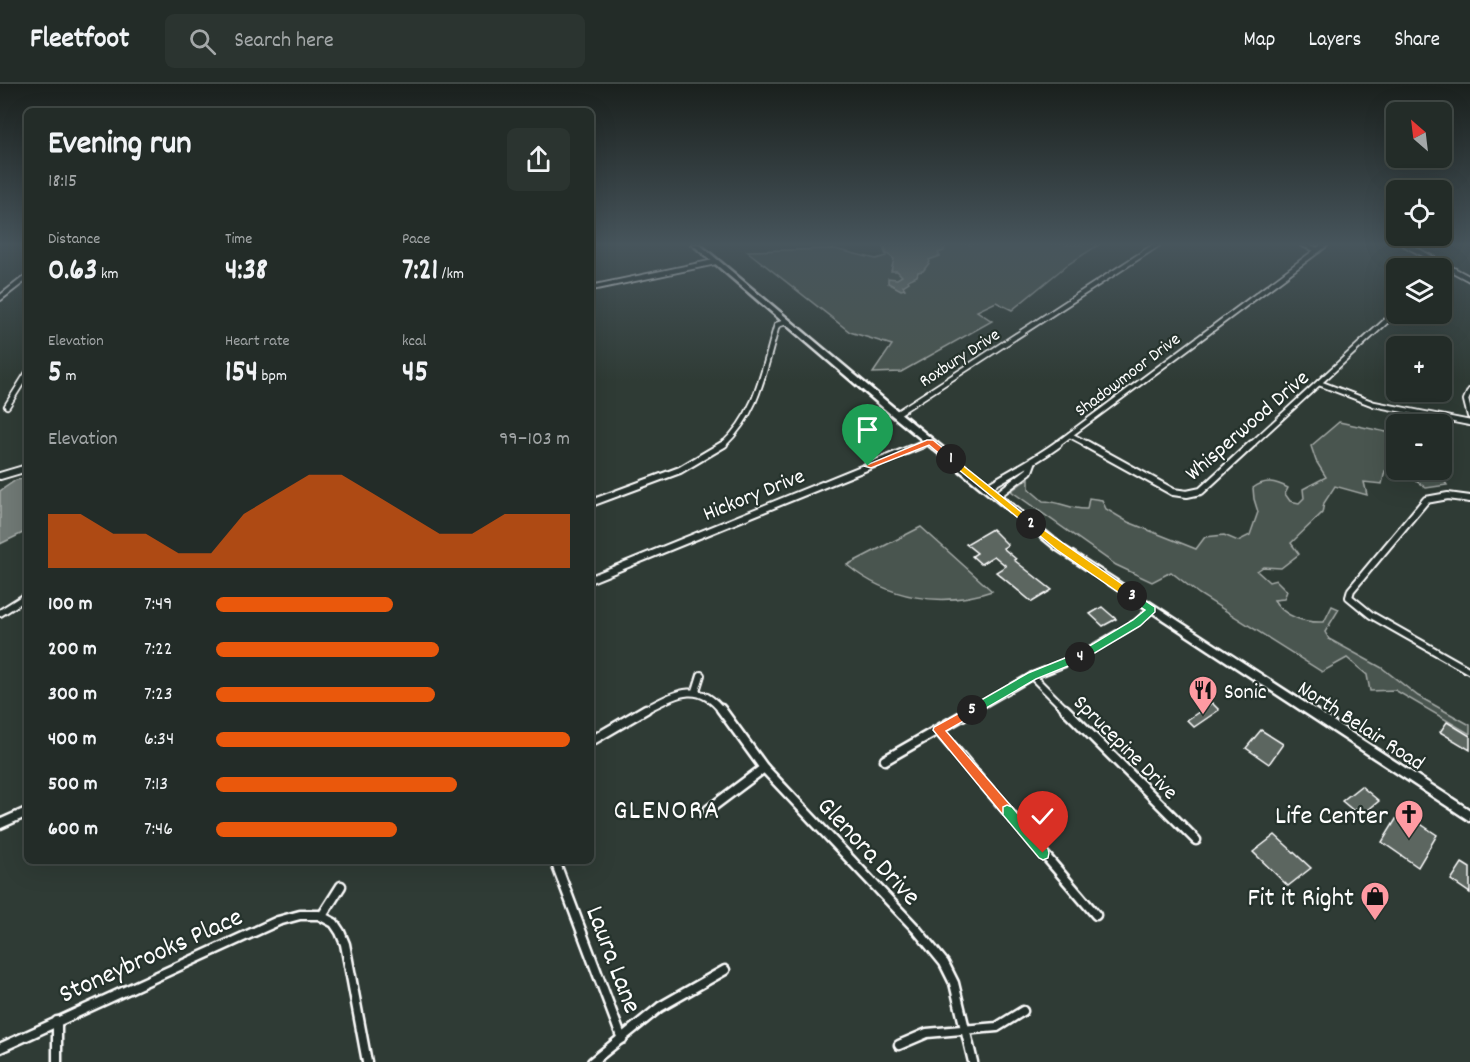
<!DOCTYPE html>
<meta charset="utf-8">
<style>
:root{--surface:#232c28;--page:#2b3430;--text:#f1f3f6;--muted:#a3a7a8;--line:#404845;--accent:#ea580c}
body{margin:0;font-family:Dekko,sans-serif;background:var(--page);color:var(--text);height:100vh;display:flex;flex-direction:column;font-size:22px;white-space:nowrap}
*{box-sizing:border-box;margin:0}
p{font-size:20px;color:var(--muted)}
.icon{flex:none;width:33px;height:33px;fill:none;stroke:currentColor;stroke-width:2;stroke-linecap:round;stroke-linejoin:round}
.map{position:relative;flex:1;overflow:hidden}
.side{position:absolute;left:24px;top:24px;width:570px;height:756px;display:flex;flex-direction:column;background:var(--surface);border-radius:9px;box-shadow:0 6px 24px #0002,0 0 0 2px var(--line)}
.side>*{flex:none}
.needle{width:39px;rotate:332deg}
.fabs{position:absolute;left:1386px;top:18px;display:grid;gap:12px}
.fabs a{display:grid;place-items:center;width:66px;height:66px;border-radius:9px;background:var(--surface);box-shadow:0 6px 24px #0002,0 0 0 2px var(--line);font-size:30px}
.pin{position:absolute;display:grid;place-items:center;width:51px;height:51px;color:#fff;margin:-62px -26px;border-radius:50% 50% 50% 0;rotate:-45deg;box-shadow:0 0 6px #0007}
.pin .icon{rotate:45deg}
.km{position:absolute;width:30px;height:30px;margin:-15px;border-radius:50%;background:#222;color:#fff;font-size:16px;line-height:30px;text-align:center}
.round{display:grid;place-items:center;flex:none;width:63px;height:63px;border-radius:9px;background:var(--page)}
.overview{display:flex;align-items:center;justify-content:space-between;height:102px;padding:0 24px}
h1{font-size:33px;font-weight:800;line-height:45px}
.metrics{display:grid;grid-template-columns:repeat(3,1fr);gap:9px;height:102px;padding:6px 24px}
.metrics div{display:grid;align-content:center}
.metrics b{font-size:30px;font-weight:800}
.metrics small{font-size:16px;font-weight:400}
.metrics p{font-size:16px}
.chart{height:168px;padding:12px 24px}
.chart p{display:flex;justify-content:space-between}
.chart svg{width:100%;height:108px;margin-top:6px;fill:var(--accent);opacity:.7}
ul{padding:0 24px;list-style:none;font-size:20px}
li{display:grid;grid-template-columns:96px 72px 1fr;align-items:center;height:45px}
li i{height:15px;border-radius:8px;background:var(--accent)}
header{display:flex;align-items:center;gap:36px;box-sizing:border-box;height:84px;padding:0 30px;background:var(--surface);border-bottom:2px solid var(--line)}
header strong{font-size:28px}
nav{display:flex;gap:33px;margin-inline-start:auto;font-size:21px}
.search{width:420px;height:54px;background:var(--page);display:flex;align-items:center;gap:15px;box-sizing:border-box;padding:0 21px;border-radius:9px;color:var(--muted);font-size:22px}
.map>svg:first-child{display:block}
.green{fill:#4a544f;stroke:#a4aaa7;stroke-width:1.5}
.water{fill:#707975;stroke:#a9afac;stroke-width:1.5}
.building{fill:#5b6661;stroke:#fff;stroke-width:1.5}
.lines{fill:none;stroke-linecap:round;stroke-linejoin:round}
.street-far2-casing{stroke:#fff;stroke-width:8}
.street-far1-casing{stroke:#fff;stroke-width:10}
.street-casing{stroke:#fff;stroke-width:13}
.secondary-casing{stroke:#fff;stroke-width:5}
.street-far2{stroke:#26332d;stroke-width:4.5}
.street-far1{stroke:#26332d;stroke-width:6}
.street{stroke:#26332d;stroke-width:8}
.secondary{fill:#26332d;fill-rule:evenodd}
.split-1{fill:#f0652b;stroke:#fff;stroke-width:1.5}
.split-2{fill:#f5b400;stroke:#fff;stroke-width:1.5}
.split-3{fill:#f5b400;stroke:#fff;stroke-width:1.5}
.split-4{fill:#22a559;stroke:#fff;stroke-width:1.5}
.split-5{fill:#22a559;stroke:#fff;stroke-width:1.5}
.split-6{fill:#f0652b;stroke:#fff;stroke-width:1.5}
.split-7{fill:#22a559;stroke:#fff;stroke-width:1.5}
.labels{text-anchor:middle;stroke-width:4.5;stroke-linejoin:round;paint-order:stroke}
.far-street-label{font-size:18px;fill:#fff;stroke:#26332d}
.street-label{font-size:22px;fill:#fff;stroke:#26332d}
.poi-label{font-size:22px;fill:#fff;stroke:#26332d;text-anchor:start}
.near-poi-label{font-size:27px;fill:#fff;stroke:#26332d;text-anchor:end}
.near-street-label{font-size:27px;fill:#fff;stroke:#26332d}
.near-neighbourhood-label{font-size:28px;letter-spacing:1.5px;fill:#fff;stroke:#26332d}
</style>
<header>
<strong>Fleetfoot</strong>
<div class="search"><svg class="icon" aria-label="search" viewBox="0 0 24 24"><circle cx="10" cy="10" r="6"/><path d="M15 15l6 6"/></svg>Search here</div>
<nav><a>Map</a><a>Layers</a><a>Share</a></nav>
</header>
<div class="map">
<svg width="1470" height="978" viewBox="0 0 1470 978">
<rect width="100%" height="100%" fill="#2f3b35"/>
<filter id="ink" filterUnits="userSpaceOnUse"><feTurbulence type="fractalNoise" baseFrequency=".0167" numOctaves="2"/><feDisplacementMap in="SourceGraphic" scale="12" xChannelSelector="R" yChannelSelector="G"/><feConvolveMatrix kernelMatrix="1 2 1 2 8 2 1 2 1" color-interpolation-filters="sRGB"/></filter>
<g filter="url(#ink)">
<!-- green -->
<g class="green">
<path d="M882,160H1100L1067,181L1012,226L996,218L977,227L992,237L901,288L873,289L892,261L850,248L747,167L835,165L876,175L886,172Z"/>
<path d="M1339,338L1396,350V386L1444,385L1438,388L1447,401L1426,404C1414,396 1399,382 1385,387L1382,400L1364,398L1367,411L1335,402L1324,419L1322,429L1291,459L1299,470L1281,484L1263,483L1257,487L1269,498L1276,496L1287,507L1284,515L1274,516C1284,533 1305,539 1324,538L1332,522L1339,525L1325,548L1329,555L1382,584L1418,612L1470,641V650L1395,606L1370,607L1367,591L1347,574L1322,588L1199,510L1171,488L1152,498L1116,481L1011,407L1029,394V405L1043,417C1059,417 1071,426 1087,425L1089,414L1102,416L1106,425L1128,438L1196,465L1205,453L1224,451L1238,457L1250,451L1258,428L1254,415L1253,404C1265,395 1275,397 1288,404L1285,410L1290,417L1299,419L1304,414L1303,405L1326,393L1316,377L1311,362Z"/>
<path d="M921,443L992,507C942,524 888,515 847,481Z"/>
</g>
<!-- water -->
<g class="water">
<path d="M885,160H946L944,167L938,169L940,172L929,176L930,178L923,187L918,188L917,192L908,196L909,198L903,202L905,205L901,206L888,199V194L897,195L902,192L897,187H891L894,175L886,169Z"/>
<path d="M27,394V447L0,460V407L16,396Z"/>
</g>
<!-- building -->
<g class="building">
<path d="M992,445L1008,461L1003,464L1016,475L1014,476L1052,506L1032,518L996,488L1006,482L994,472L981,480L972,472L977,469L966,460Z"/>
<path d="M1102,523L1116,535L1103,542L1090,530Z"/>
<path d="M1212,619L1219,626L1194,643L1187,636Z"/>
<path d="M1447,638L1470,652V666L1440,648Z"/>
<path d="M1261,646L1283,660L1269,680L1246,664Z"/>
<path d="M1361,702L1379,717L1363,730L1357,725L1354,727L1342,717Z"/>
<path d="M1401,727L1437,751L1418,783L1382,758Z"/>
<path d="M1275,751L1311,784L1288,802L1253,768Z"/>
<path d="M1462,779L1470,784V809L1451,796Z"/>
</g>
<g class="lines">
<!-- street-far2 casing -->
<g class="street-far2-casing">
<g id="street-far2">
<path d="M1302,160L1318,166"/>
<path d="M1405,160L1470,195"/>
<path d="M591,204L715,178"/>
<path d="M0,214L27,193"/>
<path d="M1319,299L1374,320L1470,339"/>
<path d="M1470,307L1466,316L1470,332"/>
<path d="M7,322L27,290"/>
<path d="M896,330L1158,160"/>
<path d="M1070,351L1089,361"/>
<path d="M723,361C759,327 763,287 777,241L786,238"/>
<path d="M919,361L930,357"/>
<path d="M1056,361L1326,160"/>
<path d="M1251,361L1396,228"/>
</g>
</g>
<!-- street-far1 casing -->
<g class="street-far1-casing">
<g id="street-far1">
<path d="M1086,360L1173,408L1187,410L1201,407L1252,360"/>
<path d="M0,392L27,384"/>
<path d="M986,404C1010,389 1035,377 1058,360"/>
<path d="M996,412L1029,387L1032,379"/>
<path d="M1470,415L1448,412L1426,416L1351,506L1349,513L1371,531L1470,587"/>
<path d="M591,419L680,386L724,360"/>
<path d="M591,495L923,360"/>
<path d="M0,529L27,512"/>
<path d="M1032,592L1067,627"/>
<path d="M696,607L701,591"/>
<path d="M643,627C673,612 697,594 722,627"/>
<path d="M971,627L1032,592L1073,576L1136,539L1152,525"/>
</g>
</g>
<!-- street casing -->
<g class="street-casing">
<g id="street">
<path d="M721,625L764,684L917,846L944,879L954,899L973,978"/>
<path d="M1065,625L1196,756"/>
<path d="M938,646L1096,831"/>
<path d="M591,657L646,625"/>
<path d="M885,676L974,625"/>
<path d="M708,726L764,684"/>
<path d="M0,740L27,728"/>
<path d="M555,777L622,955"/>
<path d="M322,832L341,802"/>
<path d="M57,937V978"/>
<path d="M899,961L927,949L997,943L1023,927"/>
<path d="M0,964L278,837L300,831H319L334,839L340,848L345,860L367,978"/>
<path d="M592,978L660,923L725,886"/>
</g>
</g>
<!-- secondary casing -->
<g class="secondary-casing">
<path id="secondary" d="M692,160H699L899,328L1063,462L1470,726V737L1057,466L893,332Z"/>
</g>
<!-- street-far2 -->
<use href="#street-far2" class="street-far2"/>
<!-- street-far1 -->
<use href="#street-far1" class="street-far1"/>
<!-- street -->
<use href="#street" class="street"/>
<!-- secondary -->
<use href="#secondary" class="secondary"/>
</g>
</g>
<!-- sky -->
<linearGradient id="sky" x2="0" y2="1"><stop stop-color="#1a201d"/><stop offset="0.54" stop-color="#47555c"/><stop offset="1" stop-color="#47555c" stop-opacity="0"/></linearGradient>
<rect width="1470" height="297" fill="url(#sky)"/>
<!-- split-1 -->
<path class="split-1" d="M927,356H933L954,373V377H948L929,361L871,384L864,382Z"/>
<!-- split-2 -->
<path class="split-2" d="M951,372L1034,438V442H1028L948,377L946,375Z"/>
<!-- split-3 -->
<path class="split-3" d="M1031,437L1135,509V515H1128L1057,466L1028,442L1026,440Z"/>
<!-- split-4 -->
<path class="split-4" d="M1132,508L1155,523V528L1140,542L1083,576H1076V570L1133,536L1145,526L1128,515V509Z"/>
<!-- split-5 -->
<path class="split-5" d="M1080,568L1085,573L1083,576L1036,595L976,630H969V623L1028,589Z"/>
<!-- split-6 -->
<path class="split-6" d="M972,622L976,623V630L946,647L1012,723V731L1007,733L1003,731L933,646L934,643Z"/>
<!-- split-7 -->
<path class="split-7" d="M1007,721L1012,723L1048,765L1049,769L1048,774L1043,776L1039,774L1003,731V723Z"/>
<!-- icons -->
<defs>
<g id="restaurant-pin" transform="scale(1.5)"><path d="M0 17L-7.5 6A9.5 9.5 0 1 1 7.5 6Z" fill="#ff9aa2" stroke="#26332d"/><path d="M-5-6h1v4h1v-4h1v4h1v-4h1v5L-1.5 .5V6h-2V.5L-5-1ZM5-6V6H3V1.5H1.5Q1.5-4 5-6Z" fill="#111"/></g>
<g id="church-pin" transform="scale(1.5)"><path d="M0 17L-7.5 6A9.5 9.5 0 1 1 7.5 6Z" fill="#ff9aa2" stroke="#26332d"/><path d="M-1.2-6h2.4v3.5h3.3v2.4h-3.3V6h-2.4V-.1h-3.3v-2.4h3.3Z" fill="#111"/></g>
<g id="shop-pin" transform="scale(1.5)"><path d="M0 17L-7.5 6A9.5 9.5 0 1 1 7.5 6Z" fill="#ff9aa2" stroke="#26332d"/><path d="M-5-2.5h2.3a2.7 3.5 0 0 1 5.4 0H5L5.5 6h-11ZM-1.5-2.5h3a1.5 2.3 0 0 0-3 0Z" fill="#111"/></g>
</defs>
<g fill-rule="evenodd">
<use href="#restaurant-pin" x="1203" y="606"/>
<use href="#church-pin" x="1409" y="730"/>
<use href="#shop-pin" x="1375" y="812"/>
</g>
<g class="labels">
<!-- far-street labels -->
<g class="far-street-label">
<text transform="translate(959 273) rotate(-33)" y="6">Roxbury Drive</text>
<text transform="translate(1127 290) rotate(-37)" y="6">Shadowmoor Drive</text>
</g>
<!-- street labels -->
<g class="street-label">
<text transform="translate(1246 340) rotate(-41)" y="8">Whisperwood Drive</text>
<text transform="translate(753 409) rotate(-22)" y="8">Hickory Drive</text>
<text transform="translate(1362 640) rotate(33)" y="8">North Belair Road</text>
<text transform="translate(1127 662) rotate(45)" y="8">Sprucepine Drive</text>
</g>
<!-- poi labels -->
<g class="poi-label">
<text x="1224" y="614">Sonic</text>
</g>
<!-- near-poi labels -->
<g class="near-poi-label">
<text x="1388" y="739">Life Center</text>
<text x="1354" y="821">Fit it Right</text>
</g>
<!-- near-street labels -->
<g class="near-street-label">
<text transform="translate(870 766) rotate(47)" y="9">Glenora Drive</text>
<text transform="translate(150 870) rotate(-24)" y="9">Stoneybrooks Place</text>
<text transform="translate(615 875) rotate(69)" y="9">Laura Lane</text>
</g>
<!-- near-neighbourhood labels -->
<g class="near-neighbourhood-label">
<text x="667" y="734">GLENORA</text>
</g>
</g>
</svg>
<div class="fabs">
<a><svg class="needle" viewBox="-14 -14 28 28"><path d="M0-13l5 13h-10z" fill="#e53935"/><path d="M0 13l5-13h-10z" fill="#a3a7a8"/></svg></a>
<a><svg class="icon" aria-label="locate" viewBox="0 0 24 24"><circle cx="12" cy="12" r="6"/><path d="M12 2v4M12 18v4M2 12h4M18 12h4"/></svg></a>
<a><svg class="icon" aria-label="layers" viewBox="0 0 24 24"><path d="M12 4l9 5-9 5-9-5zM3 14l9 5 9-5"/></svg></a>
<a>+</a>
<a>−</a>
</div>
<div class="pin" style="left:868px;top:382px;background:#1e9e55"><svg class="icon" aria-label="arrive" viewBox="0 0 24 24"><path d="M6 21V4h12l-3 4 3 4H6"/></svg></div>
<div class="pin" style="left:1043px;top:769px;background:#d93025"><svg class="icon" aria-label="check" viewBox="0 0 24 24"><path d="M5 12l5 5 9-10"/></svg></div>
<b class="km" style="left:951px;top:375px">1</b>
<b class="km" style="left:1031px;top:440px">2</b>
<b class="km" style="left:1132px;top:512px">3</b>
<b class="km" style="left:1080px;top:573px">4</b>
<b class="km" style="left:972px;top:626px">5</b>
<section class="side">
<div class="overview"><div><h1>Evening run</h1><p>18:15</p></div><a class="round"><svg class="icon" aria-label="share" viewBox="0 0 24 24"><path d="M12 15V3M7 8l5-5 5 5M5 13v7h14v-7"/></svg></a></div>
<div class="metrics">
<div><p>Distance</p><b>0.63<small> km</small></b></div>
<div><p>Time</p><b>4:38</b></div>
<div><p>Pace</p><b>7:21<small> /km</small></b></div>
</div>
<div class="metrics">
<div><p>Elevation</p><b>5<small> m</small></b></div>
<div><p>Heart rate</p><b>154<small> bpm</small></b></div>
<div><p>kcal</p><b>45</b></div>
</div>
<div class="chart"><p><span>Elevation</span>99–103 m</p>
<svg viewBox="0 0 160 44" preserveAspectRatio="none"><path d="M0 44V22L10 22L20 30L30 30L40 38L50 38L60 22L70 14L80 6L90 6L100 14L110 22L120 30L130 30L140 22L150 22L160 22V44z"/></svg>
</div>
<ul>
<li><b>100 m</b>7:49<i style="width:50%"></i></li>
<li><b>200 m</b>7:22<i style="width:63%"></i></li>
<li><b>300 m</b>7:23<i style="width:62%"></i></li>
<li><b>400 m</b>6:34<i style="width:100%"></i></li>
<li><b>500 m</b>7:13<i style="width:68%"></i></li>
<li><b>600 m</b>7:46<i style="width:51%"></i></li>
</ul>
</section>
</div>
